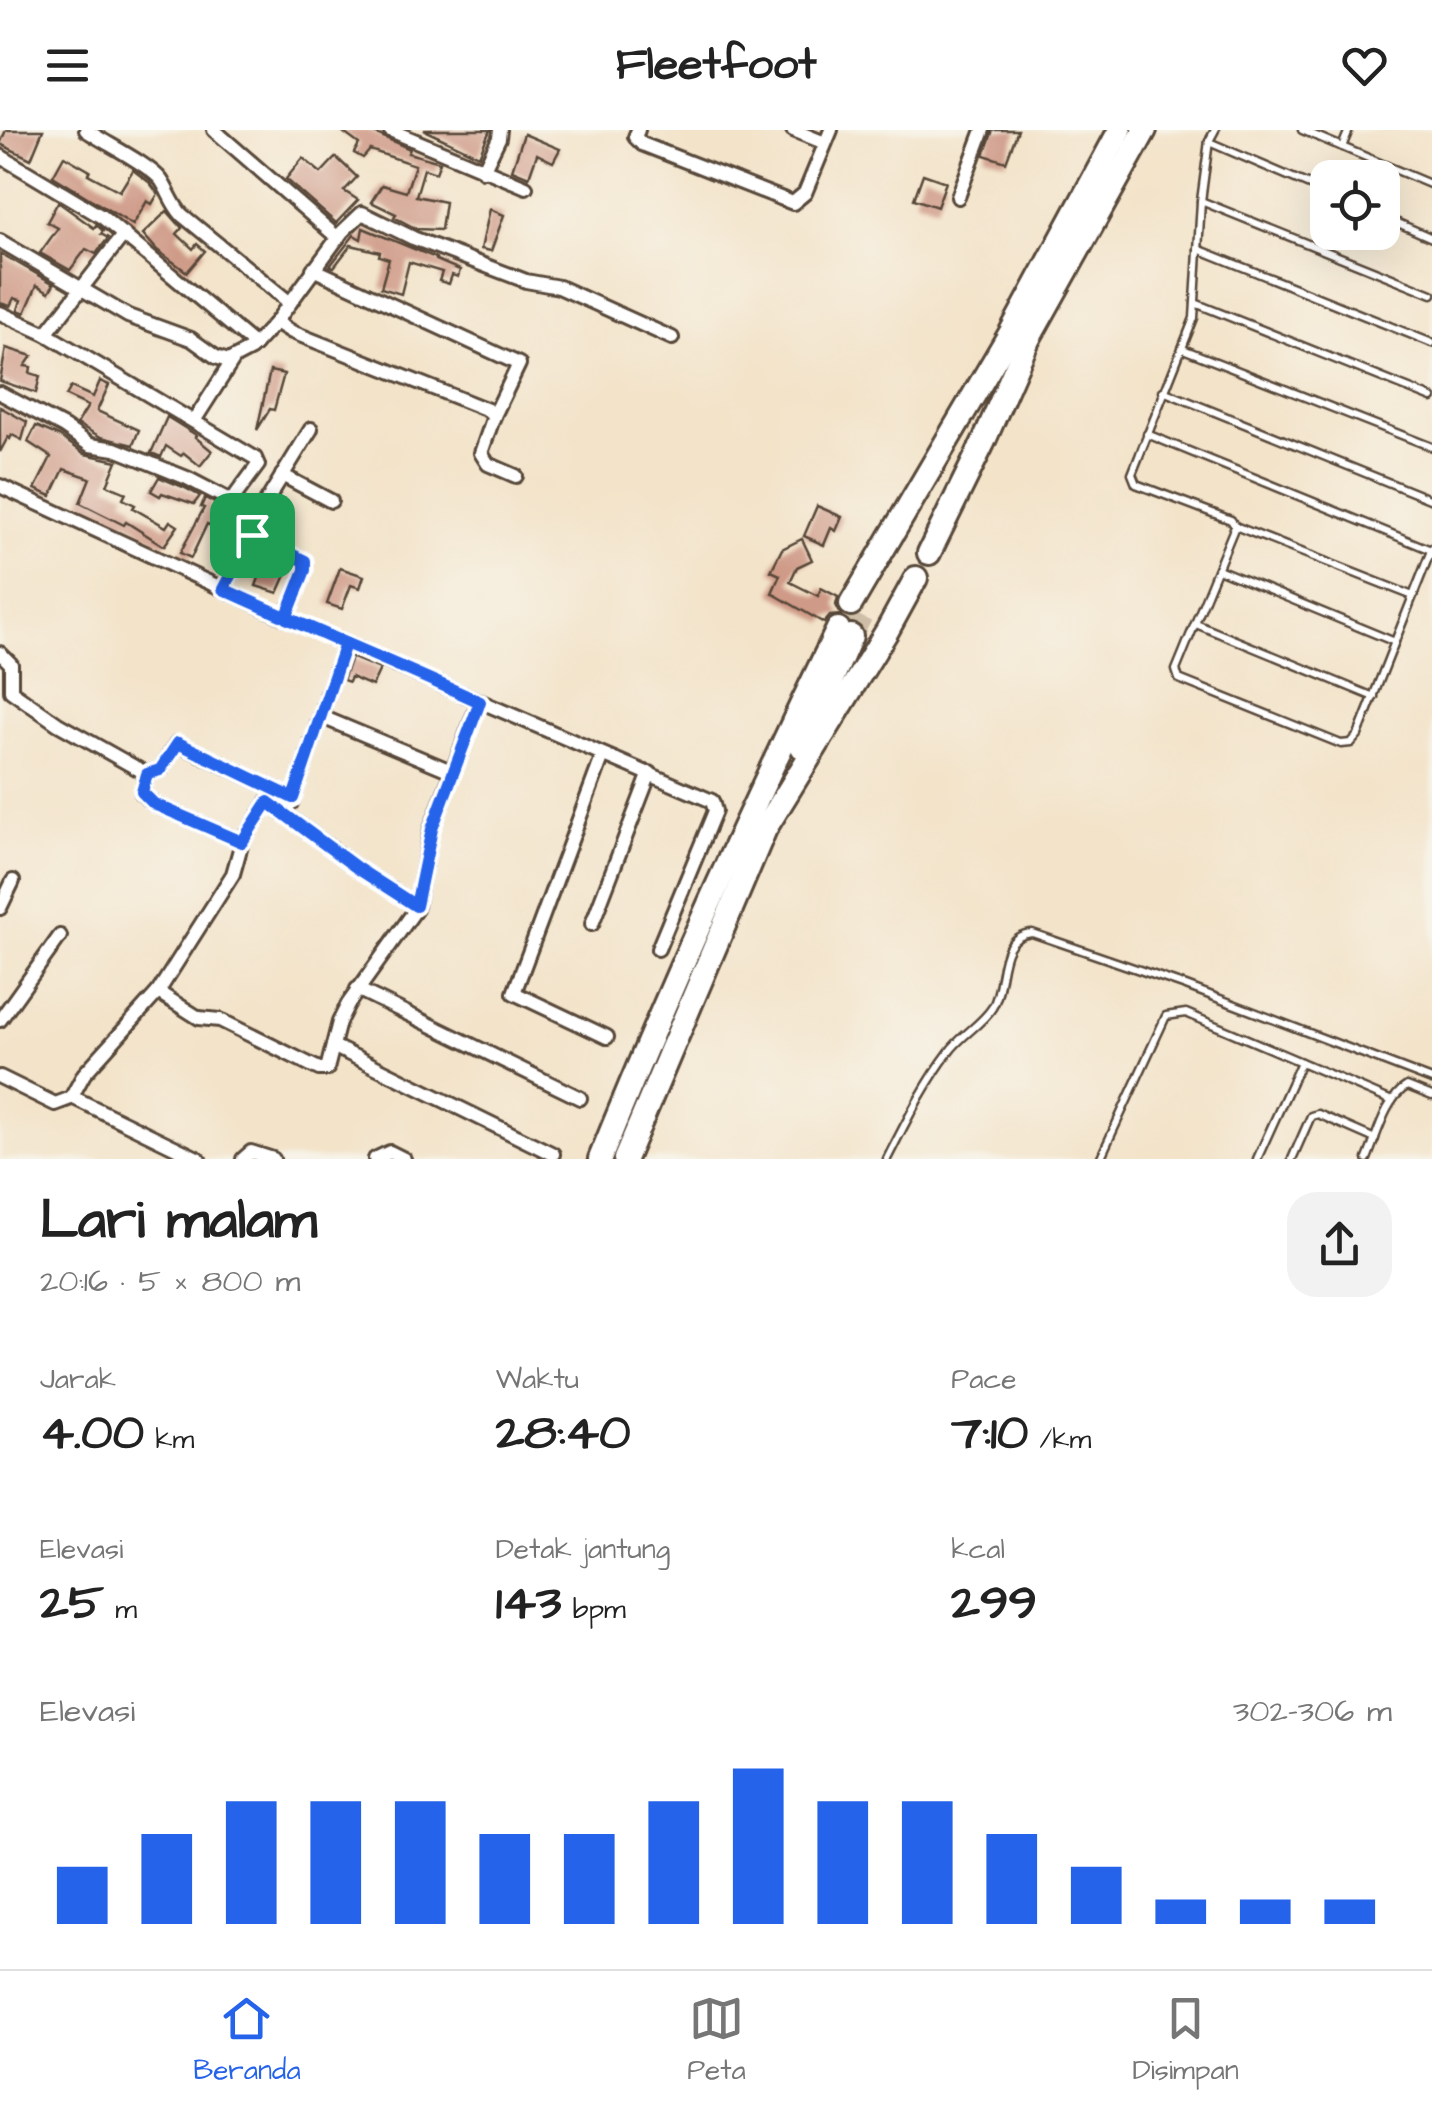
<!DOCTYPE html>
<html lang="id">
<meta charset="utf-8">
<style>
:root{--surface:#fff;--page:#f2f2f2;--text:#222;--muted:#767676;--line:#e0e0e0;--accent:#2563eb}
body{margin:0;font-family:"Architects Daughter",sans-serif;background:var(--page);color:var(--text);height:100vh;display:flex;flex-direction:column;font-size:38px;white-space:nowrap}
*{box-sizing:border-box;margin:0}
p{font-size:32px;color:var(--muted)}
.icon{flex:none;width:55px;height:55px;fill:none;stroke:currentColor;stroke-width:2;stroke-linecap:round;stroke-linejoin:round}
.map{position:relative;height:1029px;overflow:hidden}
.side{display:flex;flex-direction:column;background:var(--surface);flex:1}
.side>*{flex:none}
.controls{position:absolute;left:1310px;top:30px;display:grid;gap:20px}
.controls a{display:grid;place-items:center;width:90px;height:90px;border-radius:20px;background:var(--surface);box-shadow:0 10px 40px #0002;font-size:50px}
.pin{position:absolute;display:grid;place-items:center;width:85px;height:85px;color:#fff;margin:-42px;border-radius:20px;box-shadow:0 5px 15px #0006}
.round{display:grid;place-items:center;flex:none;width:105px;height:105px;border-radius:30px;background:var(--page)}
.summary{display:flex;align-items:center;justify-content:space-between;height:170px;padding:0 40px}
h1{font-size:55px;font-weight:800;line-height:75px}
.stats{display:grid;grid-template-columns:repeat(3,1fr);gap:15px;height:170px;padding:10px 40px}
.stats div{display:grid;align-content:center}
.stats b{font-size:50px;font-weight:800}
.stats small{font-size:28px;font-weight:400}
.stats p{font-size:28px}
.chart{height:280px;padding:20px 40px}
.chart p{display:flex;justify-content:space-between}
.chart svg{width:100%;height:180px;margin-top:10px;stroke:var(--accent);stroke-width:6}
header{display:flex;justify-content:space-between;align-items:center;height:130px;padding:0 40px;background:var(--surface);font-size:45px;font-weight:800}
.tabs{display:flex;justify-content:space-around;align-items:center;height:140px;border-top:2px solid var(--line);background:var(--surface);font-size:28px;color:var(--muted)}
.tabs a{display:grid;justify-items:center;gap:5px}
.tabs .on{color:var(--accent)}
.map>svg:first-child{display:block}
.building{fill:#cf9a87}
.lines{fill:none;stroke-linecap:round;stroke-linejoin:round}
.highway-tunnel{stroke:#cebea7;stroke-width:22;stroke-dasharray:22 11;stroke-linecap:butt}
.lane-casing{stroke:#574638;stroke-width:11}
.street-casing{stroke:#574638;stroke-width:18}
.highway-casing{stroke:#574638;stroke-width:28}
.lane{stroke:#fff;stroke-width:6}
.street{stroke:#fff;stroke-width:12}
.highway{stroke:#fff;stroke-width:22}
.route-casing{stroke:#fff;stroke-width:20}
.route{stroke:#2563eb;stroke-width:12}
</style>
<header><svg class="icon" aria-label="menu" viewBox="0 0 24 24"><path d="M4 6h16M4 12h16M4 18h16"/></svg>Fleetfoot<svg class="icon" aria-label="heart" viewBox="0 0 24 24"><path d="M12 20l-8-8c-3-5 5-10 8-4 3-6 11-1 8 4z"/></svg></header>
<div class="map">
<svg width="1432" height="1029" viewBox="0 0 1432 1029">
<rect width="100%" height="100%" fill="#f7f3e8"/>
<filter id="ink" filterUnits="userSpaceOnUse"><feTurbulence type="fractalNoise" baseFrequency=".01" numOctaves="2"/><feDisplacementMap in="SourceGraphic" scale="20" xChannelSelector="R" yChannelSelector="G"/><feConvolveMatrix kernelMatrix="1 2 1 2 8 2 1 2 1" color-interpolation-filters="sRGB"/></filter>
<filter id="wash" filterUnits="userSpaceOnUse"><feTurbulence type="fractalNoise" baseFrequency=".0048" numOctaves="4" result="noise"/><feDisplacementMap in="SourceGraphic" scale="40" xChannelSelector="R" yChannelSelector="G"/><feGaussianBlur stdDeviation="2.25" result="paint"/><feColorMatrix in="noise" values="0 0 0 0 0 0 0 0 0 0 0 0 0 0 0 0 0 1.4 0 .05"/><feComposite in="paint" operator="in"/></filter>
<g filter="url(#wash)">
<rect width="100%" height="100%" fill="#f3e3c9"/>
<g id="blocks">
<!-- building -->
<g class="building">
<path d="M6,0H43L31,29L0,14Z"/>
<path d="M340,0H368L410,19L408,23L440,32L436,43L424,39L416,66L445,72L441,100L417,99L394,87L396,84L371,72L382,55L406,62L415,35L370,20L363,28L354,23L359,14Z"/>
<path d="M424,0H490L479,26Z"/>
<path d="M993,0H1018L1006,32L984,25Z"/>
<path d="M524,4L560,19L553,32L537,24L529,47L512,40Z"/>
<path d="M64,26L90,41L88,44L120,61L133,40L150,53L158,64L152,74L147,71L133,95L53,46Z"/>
<path d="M336,27L357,47L344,61L358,70L336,93L286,49L303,28L321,43Z"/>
<path d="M923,44L946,52L937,77L914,69Z"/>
<path d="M58,72L94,98L96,95L100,98L103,101L101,104L108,108L96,124L86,119L70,140L40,123L58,98L47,92Z"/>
<path d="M490,79L504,85L491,121L481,119Z"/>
<path d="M167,81L182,98L177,104L193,119L197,114L205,121L187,142L157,120L143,104Z"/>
<path d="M363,98L436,128V130L460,140L458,147L452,145L449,154L439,151L442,142L409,132L401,164L381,158L389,129L379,126L380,122L351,115L334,137L330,136L354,105L361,109Z"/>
<path d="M0,123L54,154L49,162L37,155L25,183L18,180L21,170L14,168L10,176L0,173Z"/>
<path d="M6,218L32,226L25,236L31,237L30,243L40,246L36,263L0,251Z"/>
<path d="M270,241L284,244L274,280L270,279L257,300Z"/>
<path d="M100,251L109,255L97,281L139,300L133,315L101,307L77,294L88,276L66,266L71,257L93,267Z"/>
<path d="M0,277L27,292L22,310L12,305L10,309L8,307L0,322Z"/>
<path d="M167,287L196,305L195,307L212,321L200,336L184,323L181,326L166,316L161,327L151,323Z"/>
<path d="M36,296L59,306L85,324L117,331L107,355L126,363L123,369L135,375L133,378L166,397L170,391L178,396L164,416L126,392L124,395L80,373L90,348L64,339L51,366L35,359L51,327L28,312Z"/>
<path d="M159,347L183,357L200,366L194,374L162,363L160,366L151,361Z"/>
<path d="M205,368L237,385L227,404L207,394L191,428L180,423L204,378L201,377Z"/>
<path d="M817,376L842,387L836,401L831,398L824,415L804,406Z"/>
<path d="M802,409L812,430L797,437L790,452L818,466L821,458L838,467L836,475L841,485L830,486L824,493L772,463L780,445L771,441L782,419Z"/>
<path d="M257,419L278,429L273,439L286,445L278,463L256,456L262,440L250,435Z"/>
<path d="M340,438L364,446L360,458L351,455L342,479L327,474Z"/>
<path d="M351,527L380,539L372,556L351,547L349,552L343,550Z"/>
</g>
</g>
</g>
<g filter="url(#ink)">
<use href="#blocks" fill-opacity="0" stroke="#574638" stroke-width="2.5"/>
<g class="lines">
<!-- highway-tunnel -->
<path class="highway-tunnel" d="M851,506L865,479"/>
<!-- lane casing -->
<g class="lane-casing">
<g id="lane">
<path d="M1215,0L1209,11L1201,71L1194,188L1132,344L1136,354L1231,390L1235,396L1176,540L1179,549L1341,614L1351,613L1358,605L1432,418"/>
<path d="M1302,0L1432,55"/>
<path d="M1209,12L1328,63"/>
<path d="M1342,17L1349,0"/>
<path d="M1201,71L1432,164"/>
<path d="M1382,86L1432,108"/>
<path d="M1198,119L1432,213"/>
<path d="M1195,173L1432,268"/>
<path d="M1183,219L1432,317"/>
<path d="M1163,261L1432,370"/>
<path d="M1147,304L1431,420"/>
<path d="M1235,396L1413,466"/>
<path d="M1218,439L1395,512"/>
<path d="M1196,494L1374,567"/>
<path d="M1301,932L1392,971"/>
<path d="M887,1029C906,992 924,955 949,922C961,905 981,895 992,878C1007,854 995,806 1032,803L1186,856L1432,950"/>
<path d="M1100,1029L1166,886L1186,883L1301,932L1257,1029"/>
<path d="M1292,1029L1311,986L1318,984L1375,1009"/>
<path d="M1367,1029C1377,1006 1385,969 1407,956L1432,966"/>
</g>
</g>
<!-- street casing -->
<g class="street-casing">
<g id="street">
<path d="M86,0C103,12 150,35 161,50C169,62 172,74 182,85L290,173"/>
<path d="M214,0L338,108"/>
<path d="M390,0L526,57"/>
<path d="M638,0L635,7L642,14L793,73L805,63L831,0"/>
<path d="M793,0L825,13"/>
<path d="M0,26L102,87L255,215"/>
<path d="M483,41L499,8L500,0"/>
<path d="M958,67L983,0"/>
<path d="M0,111L128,186L191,209L216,227L228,231L251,219L276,192L342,102L362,83L413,108L526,151L559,157L672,208"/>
<path d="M313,139L519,234L494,286"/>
<path d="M0,183L46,204L255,328L258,335L232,370"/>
<path d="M276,192L292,202L488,280L494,286L481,323L488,334L516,346"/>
<path d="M46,204L124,104"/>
<path d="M0,263L64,297L90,315L115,319L187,348L258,385"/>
<path d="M194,291L233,230"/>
<path d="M282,345L331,371"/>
<path d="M0,356L286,488L712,671L715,681L658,819"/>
<path d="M252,405L305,431V439L286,488"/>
<path d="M223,459L252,405L258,385L311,299"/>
<path d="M0,523L11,534V561L58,594L147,644L160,640L177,613L293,668L291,673L268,671"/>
<path d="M322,587L451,641"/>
<path d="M603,625L514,863L607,907"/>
<path d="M147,644L142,663L154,674L242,712"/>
<path d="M293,668L345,514"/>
<path d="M270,673L357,738L417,776"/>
<path d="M0,778L13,751"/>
<path d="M592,794L650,643"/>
<path d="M357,859L580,968"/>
<path d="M158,862L199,888L220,890L319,939H327L339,892L348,874L416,779L431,699L479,572"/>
<path d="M0,890L60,806"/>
<path d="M333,916L553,1024"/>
<path d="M0,947L55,974L71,968L84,944L158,862L233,744L242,712L268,671"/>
<path d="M72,967L199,1029"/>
<path d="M243,1029L251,1022L273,1029"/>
<path d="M375,1029L390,1022L404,1029"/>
</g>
</g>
<!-- highway casing -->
<g class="highway-casing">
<g id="highway">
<path d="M929,423L983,313L1028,210L1145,0"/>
<path d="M851,474L1011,202L1120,0"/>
<path d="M802,617L851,506"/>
<path d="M600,1029C673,849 753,673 838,499"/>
<path d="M625,1029L765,699L887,501L916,448"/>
</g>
</g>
<!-- lane -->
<use href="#lane" class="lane"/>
<!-- street -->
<use href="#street" class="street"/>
<!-- highway -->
<use href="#highway" class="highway"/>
</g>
</g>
<g class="lines" filter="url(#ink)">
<!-- route casing -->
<g class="route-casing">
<path id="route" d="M252,405L305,431V440L286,488L345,514L293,668L178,613L160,640L147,644L142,662L154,674L242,712L268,672L357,738L416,776L432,699L480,572C395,533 308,498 223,459L252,405"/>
</g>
<!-- route -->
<use href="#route" class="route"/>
</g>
</svg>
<div class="controls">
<a><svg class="icon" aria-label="locate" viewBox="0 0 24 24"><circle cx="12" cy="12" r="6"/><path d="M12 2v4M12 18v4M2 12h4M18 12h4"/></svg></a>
</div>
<div class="pin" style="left:252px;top:405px;background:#1e9e55"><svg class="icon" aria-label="arrive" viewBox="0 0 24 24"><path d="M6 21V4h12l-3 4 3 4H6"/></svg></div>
</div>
<section class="side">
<div class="summary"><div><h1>Lari malam</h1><p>20:16 · 5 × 800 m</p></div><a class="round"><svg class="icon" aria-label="share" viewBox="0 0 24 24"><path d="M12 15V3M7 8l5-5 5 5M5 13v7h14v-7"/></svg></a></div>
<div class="stats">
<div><p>Jarak</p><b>4.00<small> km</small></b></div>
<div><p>Waktu</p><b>28:40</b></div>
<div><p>Pace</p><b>7:10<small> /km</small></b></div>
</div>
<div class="stats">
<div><p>Elevasi</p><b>25<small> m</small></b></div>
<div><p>Detak jantung</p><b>143<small> bpm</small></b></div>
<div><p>kcal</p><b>299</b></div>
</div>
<div class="chart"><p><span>Elevasi</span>302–306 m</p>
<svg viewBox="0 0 160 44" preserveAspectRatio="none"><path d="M5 44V30M15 44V22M25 44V14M35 44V14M45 44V14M55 44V22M65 44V22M75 44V14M85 44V6M95 44V14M105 44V14M115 44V22M125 44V30M135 44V38M145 44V38M155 44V38"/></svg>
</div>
</section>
<nav class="tabs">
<a class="on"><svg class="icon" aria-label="home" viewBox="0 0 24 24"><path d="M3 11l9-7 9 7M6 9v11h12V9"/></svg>Beranda</a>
<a><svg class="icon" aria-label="map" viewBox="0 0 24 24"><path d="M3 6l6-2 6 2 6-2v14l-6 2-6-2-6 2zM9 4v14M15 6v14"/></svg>Peta</a>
<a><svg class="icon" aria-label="saved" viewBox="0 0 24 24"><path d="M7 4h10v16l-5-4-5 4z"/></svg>Disimpan</a>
</nav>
